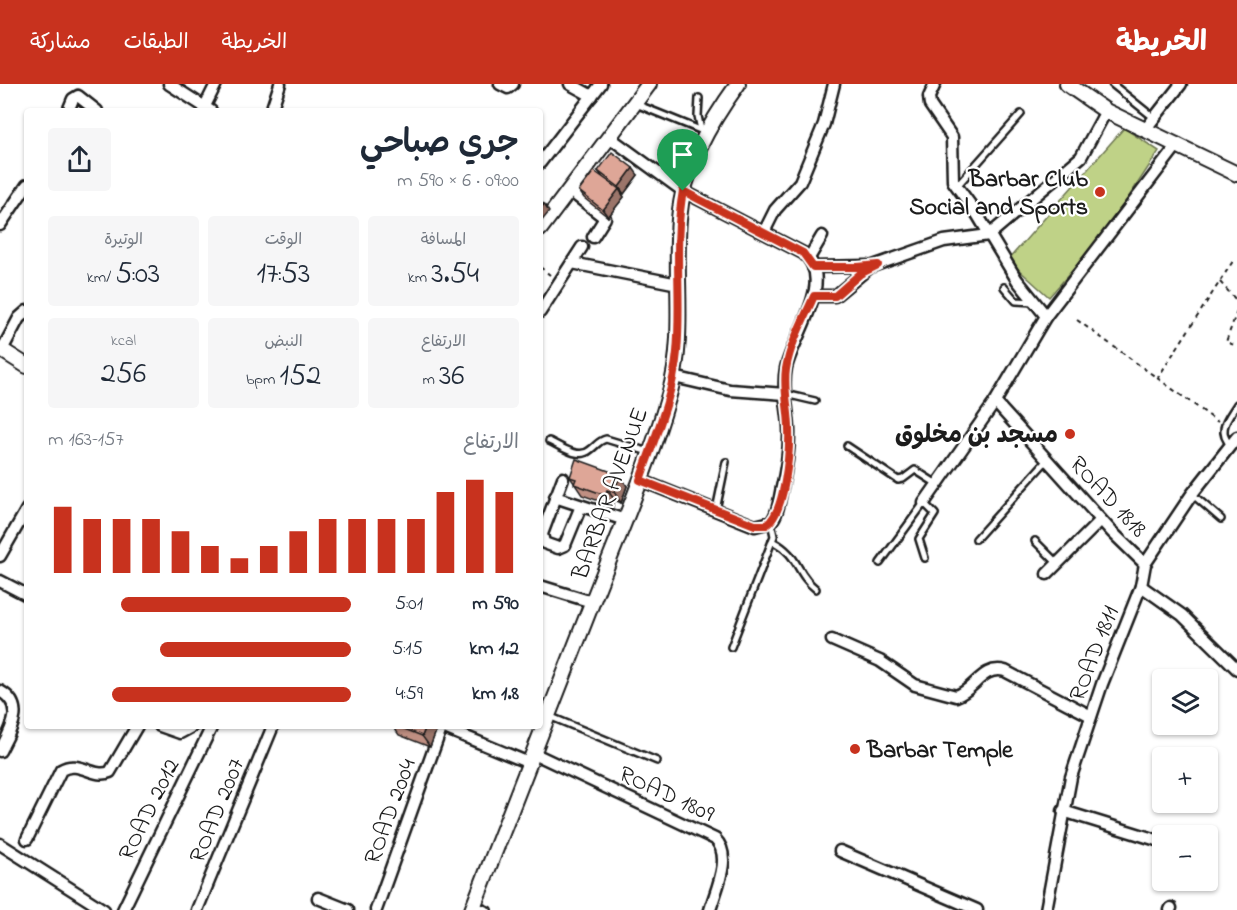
<!DOCTYPE html>
<html lang="ar">
<meta charset="utf-8">
<style>
:root{--surface:#fff;--page:#f6f6f7;--text:#1f2937;--muted:#747a83;--accent:#c8321e}
body{margin:0;font-family:"Indie Flower","Playpen Sans Arabic",sans-serif;background:var(--page);color:var(--text);direction:rtl;height:100vh;display:flex;flex-direction:column;font-size:22px;white-space:nowrap}
*{box-sizing:border-box;margin:0}
p{font-size:20px;color:var(--muted)}
.icon{flex:none;width:33px;height:33px;fill:none;stroke:currentColor;stroke-width:2;stroke-linecap:round;stroke-linejoin:round}
.map{position:relative;flex:1;overflow:hidden;direction:ltr}
.panel{position:absolute;left:24px;top:24px;width:519px;height:621px;display:flex;flex-direction:column;background:var(--surface);border-radius:6px;box-shadow:0 2px 4px #0004;direction:rtl}
.panel>*{flex:none}
.tools{position:absolute;left:1152px;top:585px;display:grid;gap:12px}
.tools a{display:grid;place-items:center;width:66px;height:66px;border-radius:6px;background:var(--surface);box-shadow:0 2px 4px #0004;font-size:30px}
.pin{position:absolute;display:grid;place-items:center;width:51px;height:51px;color:#fff;margin:-62px -26px;border-radius:50% 50% 50% 0;rotate:-45deg;box-shadow:0 0 6px #0007}
.pin .icon{rotate:45deg}
.round{display:grid;place-items:center;flex:none;width:63px;height:63px;border-radius:6px;background:var(--page)}
.overview{display:flex;align-items:center;justify-content:space-between;height:102px;padding:0 24px}
h1{font-size:33px;font-weight:600;line-height:45px}
.metrics{display:grid;grid-template-columns:repeat(3,1fr);gap:9px;height:102px;padding:6px 24px}
.metrics div{display:grid;align-content:center;border-radius:6px;background:var(--page);text-align:center}
.metrics b{font-size:30px;font-weight:600}
.metrics small{font-size:16px;font-weight:400}
.metrics p{font-size:16px}
.chart{height:168px;padding:12px 24px}
.chart p{display:flex;justify-content:space-between}
.chart svg{width:100%;height:108px;margin-top:6px;stroke:var(--accent);stroke-width:6}
ul{padding:0 24px;list-style:none;font-size:20px}
li{display:grid;grid-template-columns:96px 72px 1fr;align-items:center;height:45px}
li i{height:15px;border-radius:8px;background:var(--accent)}
header{display:flex;align-items:center;gap:36px;box-sizing:border-box;height:84px;padding:0 30px;background:var(--accent);color:#fff}
header strong{font-size:28px}
nav{display:flex;gap:33px;margin-inline-start:auto;font-size:21px}
.map>svg:first-child{display:block}
.green{fill:#bfd287;stroke:#6e7752;stroke-width:1.5}
.lines{fill:none;stroke-linecap:round;stroke-linejoin:round}
.service-casing{stroke:#1c1c1c;stroke-width:10}
.minor-casing{stroke:#1c1c1c;stroke-width:15}
.tertiary-casing{stroke:#1c1c1c;stroke-width:18}
.path{stroke:#1c1c1c;stroke-width:2;stroke-dasharray:4.5 4.5;stroke-linecap:butt}
.service{stroke:#fff;stroke-width:5}
.minor{stroke:#fff;stroke-width:10}
.tertiary{stroke:#fff;stroke-width:14}
.wall{fill:#bf8f82;stroke:#1c1c1c;stroke-width:1.5}
.shaded-wall{fill:#9b746a;stroke:#1c1c1c;stroke-width:1.5}
.building{fill:#dea697;stroke:#1c1c1c;stroke-width:1.5}
.route-casing{stroke:#fff;stroke-width:12}
.route{stroke:#c8321e;stroke-width:8}
.poi-dot{fill:#c8321e;stroke:#fff;stroke-width:2}
.labels{text-anchor:middle;stroke-width:4.5;stroke-linejoin:round;paint-order:stroke}
.poi-label{font-size:24px;font-weight:bold;fill:#1c1c1c;stroke:#fff;text-anchor:end}
.street-label{font-size:24px;fill:#1c1c1c;stroke:#fff}
</style>
<header>
<strong>الخريطة</strong>
<nav><a>الخريطة</a><a>الطبقات</a><a>مشاركة</a></nav>
</header>
<div class="map">
<svg width="1237" height="826" viewBox="0 0 1237 826">
<rect width="100%" height="100%" fill="#fff"/>
<filter id="ink" filterUnits="userSpaceOnUse"><feTurbulence type="fractalNoise" baseFrequency=".0167" numOctaves="2"/><feDisplacementMap in="SourceGraphic" scale="12" xChannelSelector="R" yChannelSelector="G"/><feConvolveMatrix kernelMatrix="1 2 1 2 8 2 1 2 1" color-interpolation-filters="sRGB"/></filter>
<g filter="url(#ink)">
<!-- green -->
<path class="green" d="M1124,44L1159,67L1105,149L1049,213L1008,176Z"/>
<g class="lines">
<!-- service casing -->
<g class="service-casing">
<g id="service">
<path d="M1112,0L1153,33"/>
<path d="M699,14L698,32L701,46"/>
<path d="M636,20L705,48"/>
<path d="M957,102L1021,30"/>
<path d="M1004,203L1016,217L1034,218"/>
<path d="M785,310L815,317"/>
<path d="M549,357C560,362 579,376 590,366C596,362 598,357 606,355L649,368"/>
<path d="M847,362L898,396L903,395L915,386L937,400"/>
<path d="M1231,362C1216,346 1228,335 1237,320"/>
<path d="M1192,410L1221,435"/>
<path d="M716,426L726,378"/>
<path d="M976,455L1047,376"/>
<path d="M772,457C800,471 795,489 816,505"/>
<path d="M1035,457L1057,479"/>
<path d="M880,479L924,419L935,430L919,455L925,474"/>
<path d="M731,563L774,452L771,438"/>
<path d="M549,632L657,677"/>
<path d="M476,821L488,826"/>
</g>
</g>
<!-- minor casing -->
<g class="minor-casing">
<g id="minor">
<path d="M169,0L211,27"/>
<path d="M500,0L508,4L513,0"/>
<path d="M570,0L592,12"/>
<path d="M935,0L929,13L930,21L952,53L953,97L977,130L1017,196L1046,232"/>
<path d="M204,24L216,0"/>
<path d="M68,27L73,15L78,12L97,27"/>
<path d="M271,27L280,0"/>
<path d="M1144,47L1181,0"/>
<path d="M609,53L683,107L803,169C837,195 793,252 786,284C782,305 788,323 789,344C790,366 786,387 781,408C779,418 778,430 771,438L755,442L640,396"/>
<path d="M540,79L601,0"/>
<path d="M569,106L605,134L593,153"/>
<path d="M0,141L27,101"/>
<path d="M764,148L775,126L800,98L824,40L834,0"/>
<path d="M809,174L822,152"/>
<path d="M572,179L678,200"/>
<path d="M813,183L867,182"/>
<path d="M814,212H835L870,183L944,157L989,151L1081,73L1106,27"/>
<path d="M540,228L582,163"/>
<path d="M2,266L19,234L27,227"/>
<path d="M674,293L730,306L785,310"/>
<path d="M995,318L1112,448L1145,480"/>
<path d="M563,394L542,450L544,459L558,464L565,461L581,422"/>
<path d="M555,413L625,436"/>
<path d="M924,419L995,318L1046,232L1178,60"/>
<path d="M0,472L27,425"/>
<path d="M1047,490L1101,436"/>
<path d="M0,497L27,511"/>
<path d="M540,502L592,518"/>
<path d="M1141,502L1182,531L1237,585"/>
<path d="M832,556L880,577L915,601L956,612C975,606 982,581 1005,587L1091,632"/>
<path d="M0,607C27,622 10,647 0,667"/>
<path d="M160,642L180,649L193,642"/>
<path d="M442,643L529,679"/>
<path d="M533,669L715,755C733,772 716,805 710,826"/>
<path d="M1063,727L1160,757"/>
<path d="M27,755L61,686C79,675 93,695 110,688L137,642"/>
<path d="M0,760L104,826"/>
<path d="M840,767L977,826"/>
<path d="M318,814L348,826"/>
<path d="M123,826L212,642"/>
<path d="M197,826L273,642"/>
<path d="M376,826L442,642"/>
<path d="M1046,826L1071,693L1102,600L1141,502L1145,480L1192,410L1237,353"/>
<path d="M1170,826L1171,824"/>
</g>
</g>
<!-- tertiary casing -->
<g class="tertiary-casing">
<g id="tertiary">
<path d="M1067,0L1106,27L1237,90"/>
<path d="M540,145L649,0"/>
<path d="M0,265L27,282"/>
<path d="M472,826C512,723 552,621 592,519C619,450 649,381 669,311C686,254 674,194 679,135C683,85 709,40 738,0"/>
</g>
</g>
<!-- path -->
<g class="path">
<path d="M540,183L550,191"/>
<path d="M1220,198L1237,217"/>
<path d="M1237,227L1226,258L1237,262"/>
<path d="M1077,236L1218,338"/>
<path d="M1157,295L1235,174"/>
</g>
<!-- service -->
<use href="#service" class="service"/>
<!-- minor -->
<use href="#minor" class="minor"/>
<!-- tertiary -->
<use href="#tertiary" class="tertiary"/>
</g>
<!-- wall -->
<g class="wall">
<path d="M598,87L638,91L624,110L620,107L624,113L608,133L584,114L579,107L602,92Z"/>
<path d="M620,391L627,402L621,419L615,416L613,422L582,411L570,393Z"/>
<path d="M393,642H438L430,663L399,651Z"/>
</g>
<!-- shaded-wall -->
<g class="shaded-wall">
<path d="M633,84L638,91L624,110L619,103Z"/>
<path d="M619,105L624,113L608,133L603,126Z"/>
<path d="M544,120L549,128L540,139V125Z"/>
<path d="M620,391L627,402L621,419L614,408Z"/>
<path d="M607,406L615,416L613,422L605,411Z"/>
<path d="M426,642H438L430,663L422,652Z"/>
</g>
<!-- building -->
<g class="building">
<path d="M612,68L633,84L619,103L598,87Z"/>
<path d="M594,87L619,105L603,126L579,107Z"/>
<path d="M540,118L544,120L540,125Z"/>
<path d="M576,375L620,391L614,408L607,406L605,411L574,400L576,395L570,393Z"/>
<path d="M397,642H426L422,652Z"/>
</g>
</g>
<g class="lines" filter="url(#ink)">
<!-- route casing -->
<g class="route-casing">
<path id="route" d="M683,107L803,169L813,183H858L878,181L860,190L835,212H814C804,235 790,260 786,285C783,306 789,325 789,345C790,367 785,430 766,441H755L640,396C654,355 673,313 677,268C682,215 673,161 683,107Z"/>
</g>
<!-- route -->
<use href="#route" class="route"/>
</g>
<!-- markers -->
<g class="poi-dot">
<circle cx="1100" cy="108" r="6"/>
<circle cx="1070" cy="350" r="6"/>
<circle cx="855" cy="665" r="6"/>
</g>
<g class="labels">
<!-- poi labels -->
<g class="poi-label">
<text x="1088" y="102">Barbar Club<tspan x="1088" dy="28">Social and Sports</tspan></text>
<text x="1058" y="358">مسجد بن مخلوق</text>
<text x="867" y="673" text-anchor="start">Barbar Temple</text>
</g>
<!-- street labels -->
<g class="street-label">
<text transform="translate(609 409) rotate(-70)" y="8">BARBAR AVENUE</text>
<text transform="translate(1109 412) rotate(47)" y="8">ROAD 1818</text>
<text transform="translate(1093 569) rotate(-69)" y="8">ROAD 1811</text>
<text transform="translate(667 709) rotate(25)" y="8">ROAD 1809</text>
<text transform="translate(148 725) rotate(-64)" y="8">ROAD 2012</text>
<text transform="translate(216 726) rotate(-68)" y="8">ROAD 2007</text>
<text transform="translate(389 727) rotate(-70)" y="8">ROAD 2004</text>
</g>
</g>
</svg>
<div class="tools">
<a><svg class="icon" aria-label="layers" viewBox="0 0 24 24"><path d="M12 4l9 5-9 5-9-5zM3 14l9 5 9-5"/></svg></a>
<a>+</a>
<a>−</a>
</div>
<div class="pin" style="left:683px;top:107px;background:#1e9e55"><svg class="icon" aria-label="arrive" viewBox="0 0 24 24"><path d="M6 21V4h12l-3 4 3 4H6"/></svg></div>
<section class="panel">
<div class="overview"><div><h1>جري صباحي</h1><p>09:00 · 6 × 590 m</p></div><a class="round"><svg class="icon" aria-label="share" viewBox="0 0 24 24"><path d="M12 15V3M7 8l5-5 5 5M5 13v7h14v-7"/></svg></a></div>
<div class="metrics">
<div><p>المسافة</p><b>3.54<small> km</small></b></div>
<div><p>الوقت</p><b>17:53</b></div>
<div><p>الوتيرة</p><b>5:03<small> /km</small></b></div>
</div>
<div class="metrics">
<div><p>الارتفاع</p><b>36<small> m</small></b></div>
<div><p>النبض</p><b>152<small> bpm</small></b></div>
<div><p>kcal</p><b>256</b></div>
</div>
<div class="chart"><p><span>الارتفاع</span>157–163 m</p>
<svg viewBox="0 0 160 44" preserveAspectRatio="none"><path d="M5 44V17M15 44V22M25 44V22M35 44V22M45 44V27M55 44V33M65 44V38M75 44V33M85 44V27M95 44V22M105 44V22M115 44V22M125 44V22M135 44V11M145 44V6M155 44V11"/></svg>
</div>
<ul>
<li><b>590 m</b>5:01<i style="width:76%"></i></li>
<li><b>1.2 km</b>5:15<i style="width:63%"></i></li>
<li><b>1.8 km</b>4:59<i style="width:79%"></i></li>
</ul>
</section>
</div>
